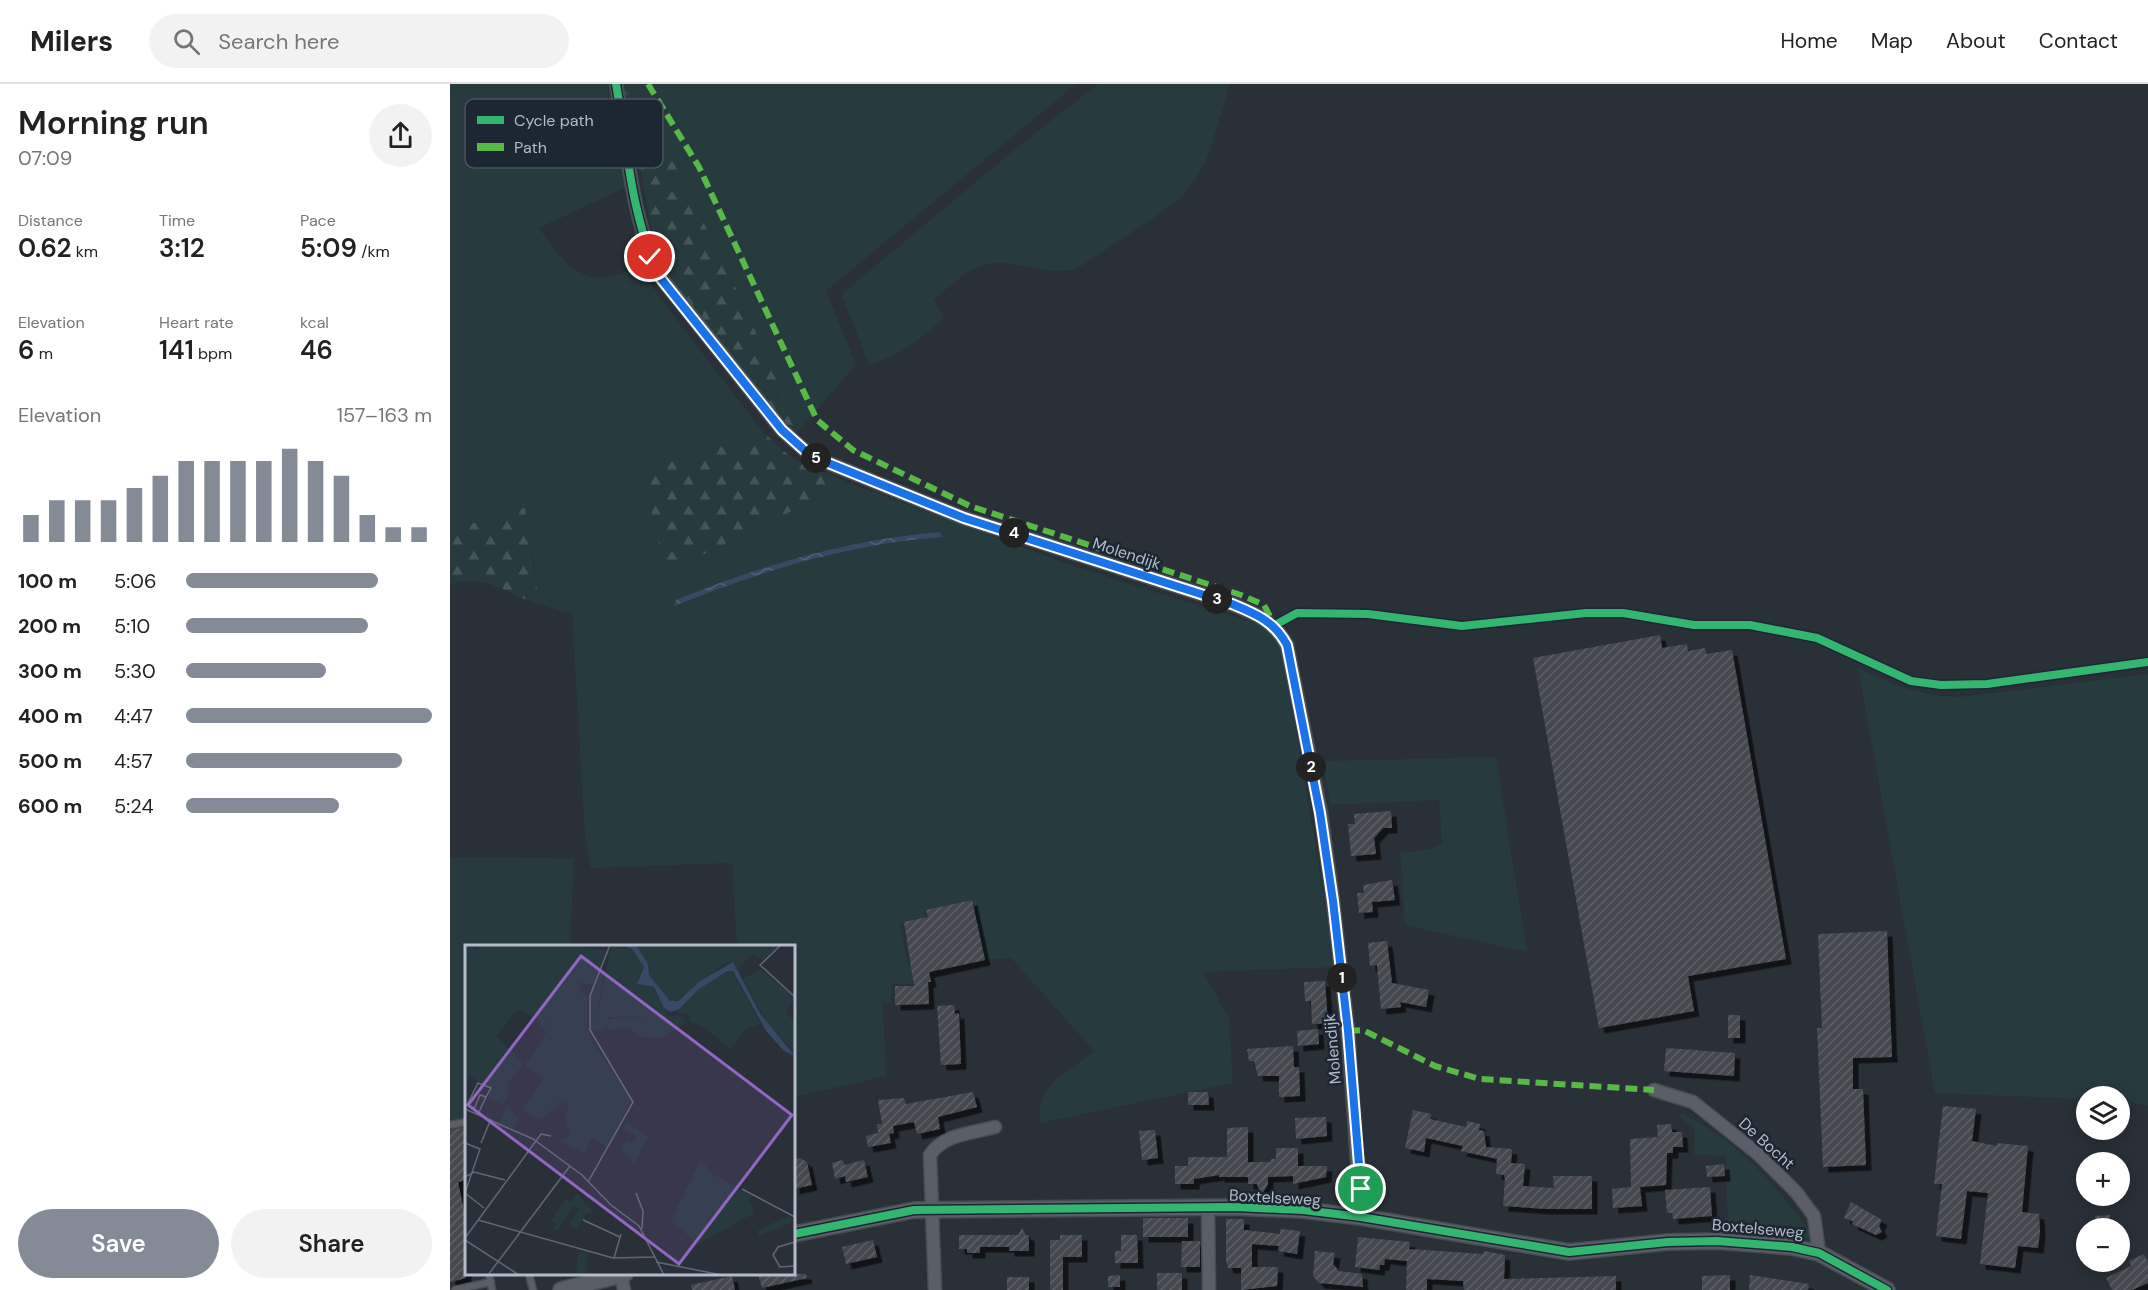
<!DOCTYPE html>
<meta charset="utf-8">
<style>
:root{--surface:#fff;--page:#f2f2f2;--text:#222;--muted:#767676;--line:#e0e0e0;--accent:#848b96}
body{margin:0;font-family:"DM Sans",sans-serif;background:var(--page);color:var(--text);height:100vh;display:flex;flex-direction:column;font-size:22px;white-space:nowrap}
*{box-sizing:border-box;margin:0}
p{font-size:20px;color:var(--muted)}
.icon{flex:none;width:33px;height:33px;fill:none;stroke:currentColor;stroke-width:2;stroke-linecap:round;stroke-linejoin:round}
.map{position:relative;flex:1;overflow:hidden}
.sheet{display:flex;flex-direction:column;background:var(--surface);width:450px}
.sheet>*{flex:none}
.buttons{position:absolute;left:1626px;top:1002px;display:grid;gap:12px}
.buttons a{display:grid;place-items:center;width:54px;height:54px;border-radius:50%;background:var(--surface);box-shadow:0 3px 15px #0003;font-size:30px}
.pin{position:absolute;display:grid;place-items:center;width:51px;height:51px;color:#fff;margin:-26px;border:3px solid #fff;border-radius:50%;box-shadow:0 2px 6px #0007}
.km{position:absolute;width:30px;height:30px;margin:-15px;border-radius:50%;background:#222;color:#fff;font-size:16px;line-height:30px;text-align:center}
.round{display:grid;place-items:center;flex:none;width:63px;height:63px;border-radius:32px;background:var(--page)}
.headline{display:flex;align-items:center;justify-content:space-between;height:102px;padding:0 18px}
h1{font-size:33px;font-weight:600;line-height:45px}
.metrics{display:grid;grid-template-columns:repeat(3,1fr);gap:9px;height:102px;padding:6px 18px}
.metrics div{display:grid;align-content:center}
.metrics b{font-size:26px;font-weight:600}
.metrics small{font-size:16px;font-weight:400}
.metrics p{font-size:16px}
.chart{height:168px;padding:12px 18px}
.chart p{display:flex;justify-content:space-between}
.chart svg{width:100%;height:108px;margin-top:6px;stroke:var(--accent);stroke-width:6}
.primary-button{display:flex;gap:12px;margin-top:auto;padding:12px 18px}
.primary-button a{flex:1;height:69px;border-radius:36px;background:var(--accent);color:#fff;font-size:24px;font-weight:600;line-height:69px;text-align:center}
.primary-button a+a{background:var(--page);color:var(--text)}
ul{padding:0 18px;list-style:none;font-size:20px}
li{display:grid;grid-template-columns:96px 72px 1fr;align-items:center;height:45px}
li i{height:15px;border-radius:8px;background:var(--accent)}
header{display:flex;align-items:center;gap:36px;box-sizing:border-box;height:84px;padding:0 30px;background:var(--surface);border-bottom:2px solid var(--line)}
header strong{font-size:28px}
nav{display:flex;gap:33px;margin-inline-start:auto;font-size:21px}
.search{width:420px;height:54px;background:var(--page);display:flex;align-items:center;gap:15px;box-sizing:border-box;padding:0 21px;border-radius:33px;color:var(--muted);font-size:22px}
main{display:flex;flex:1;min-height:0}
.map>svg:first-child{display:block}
.green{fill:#273a3e}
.forest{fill:url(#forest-firs)}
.water{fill:url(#water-waves)}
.building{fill:url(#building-hatch);filter:url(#shadow)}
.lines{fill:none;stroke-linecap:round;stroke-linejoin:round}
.service-casing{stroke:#484c53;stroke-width:9}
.minor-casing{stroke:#484c53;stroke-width:15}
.tertiary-casing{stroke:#484c53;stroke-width:18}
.service{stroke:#5a5e66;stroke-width:6}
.minor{stroke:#5a5e66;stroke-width:12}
.tertiary{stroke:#5a5e66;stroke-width:15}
.quiet{stroke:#58b947;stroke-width:6;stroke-dasharray:12 6;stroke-linecap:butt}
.cycleway-casing{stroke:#1d2633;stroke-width:11}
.cycleway{stroke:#33b770;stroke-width:8}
.route-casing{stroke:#fff;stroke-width:12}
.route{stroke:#1a73e8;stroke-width:8}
.labels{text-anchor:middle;stroke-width:5;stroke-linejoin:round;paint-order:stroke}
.street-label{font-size:16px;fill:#b4bcc9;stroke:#1d2633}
.inset-road{fill:none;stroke:#616872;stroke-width:1.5}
.view{fill:#9266c3;fill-opacity:0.15;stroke:#9266c3;stroke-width:3}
.inset-edge{fill:none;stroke:#b4bcc9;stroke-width:3}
.key{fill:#1d2633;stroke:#4a5360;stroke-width:1.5}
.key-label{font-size:16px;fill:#b4bcc9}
</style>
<header>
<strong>Milers</strong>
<div class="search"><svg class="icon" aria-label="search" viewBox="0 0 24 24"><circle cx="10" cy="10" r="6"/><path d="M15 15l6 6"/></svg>Search here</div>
<nav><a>Home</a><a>Map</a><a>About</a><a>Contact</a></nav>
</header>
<main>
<section class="sheet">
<div class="headline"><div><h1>Morning run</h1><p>07:09</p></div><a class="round"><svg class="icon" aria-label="share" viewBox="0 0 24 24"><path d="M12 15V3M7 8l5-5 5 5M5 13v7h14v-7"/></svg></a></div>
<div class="metrics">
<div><p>Distance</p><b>0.62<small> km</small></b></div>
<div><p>Time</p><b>3:12</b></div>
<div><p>Pace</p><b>5:09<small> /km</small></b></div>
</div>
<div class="metrics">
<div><p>Elevation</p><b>6<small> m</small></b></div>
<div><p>Heart rate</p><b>141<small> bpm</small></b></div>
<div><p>kcal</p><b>46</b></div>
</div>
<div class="chart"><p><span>Elevation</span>157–163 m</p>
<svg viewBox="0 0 160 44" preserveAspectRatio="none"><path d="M5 44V33M15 44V27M25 44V27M35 44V27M45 44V22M55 44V17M65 44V11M75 44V11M85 44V11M95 44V11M105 44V6M115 44V11M125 44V17M135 44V33M145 44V38M155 44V38"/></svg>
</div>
<ul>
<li><b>100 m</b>5:06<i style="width:78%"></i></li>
<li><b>200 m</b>5:10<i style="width:74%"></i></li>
<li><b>300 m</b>5:30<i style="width:57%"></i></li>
<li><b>400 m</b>4:47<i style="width:100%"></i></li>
<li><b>500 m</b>4:57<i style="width:88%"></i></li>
<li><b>600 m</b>5:24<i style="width:62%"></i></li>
</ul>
<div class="primary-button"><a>Save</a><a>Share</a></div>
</section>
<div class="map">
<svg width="1698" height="1206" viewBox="0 0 1698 1206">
<defs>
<pattern id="forest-firs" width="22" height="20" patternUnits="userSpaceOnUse" patternTransform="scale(1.5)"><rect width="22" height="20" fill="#273a3e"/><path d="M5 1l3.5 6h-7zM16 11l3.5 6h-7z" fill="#445559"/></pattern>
<pattern id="water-waves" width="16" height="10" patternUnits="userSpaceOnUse" patternTransform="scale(1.5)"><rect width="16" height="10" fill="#384963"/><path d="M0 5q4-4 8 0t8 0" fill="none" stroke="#526178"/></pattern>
<pattern id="building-hatch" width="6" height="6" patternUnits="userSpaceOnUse" patternTransform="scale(1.5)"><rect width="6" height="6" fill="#444950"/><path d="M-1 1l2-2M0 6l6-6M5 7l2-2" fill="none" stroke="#5d6168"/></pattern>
<filter id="shadow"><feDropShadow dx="5.5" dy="5.5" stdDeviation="0" flood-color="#0009"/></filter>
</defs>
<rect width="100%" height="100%" fill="#2a3038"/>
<!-- green -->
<g class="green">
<path d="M0,0H157L176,103L89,144C119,188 140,210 192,180L207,210L314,349L192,387L216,489L399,399L629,484L810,541L822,549L833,567L874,814L883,883L753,888L779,934L783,999L590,1039C586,997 616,991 644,967L561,874L534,876L519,816L474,827L475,834L450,839L458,882L466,881L465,900H442L441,919H433L436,992L344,1013V862H287L282,779L141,784L135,752L122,530L89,520L83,472L27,439L13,442L0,436Z"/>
<path d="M185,0H626L376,207L406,281L356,338L334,311L283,198Z"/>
<path d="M648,0H780L759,70L746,95L730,114L702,135L625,186L597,187L559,179H540L519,187L484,215L494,233C471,256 450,271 419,281L393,214V209L569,62Z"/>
<path d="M1408,584C1442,601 1472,612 1510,613L1698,590V1022L1670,1016V1012H1636V1015L1485,1009Z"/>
<path d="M1046,673L1077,868L955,841L950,769L981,765L992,760L989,716L880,721L873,677Z"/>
<path d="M0,773L124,774L120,862H16V1037L0,1038Z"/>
<path d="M1232,1029C1278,1052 1310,1084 1342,1124C1349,1133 1360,1144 1362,1154L1352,1157L1278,1154L1276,1072L1244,1071L1245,1045L1229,1032Z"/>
</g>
<!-- forest -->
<g class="forest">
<path d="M174,0H185L283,198L334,311L356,338L344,350L322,328L216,186L202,147Z"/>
<path d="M314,349L343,375L399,399L216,489L192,387Z"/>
<path d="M75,424L89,520C55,511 40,489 0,500V436L14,442Z"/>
</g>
<!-- water -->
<path class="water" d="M490,448L492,453C398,460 311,487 224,522L226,516C311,481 398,456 490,448Z"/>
<!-- building -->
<g class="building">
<path d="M1210,551L1212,564L1237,560L1238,567L1255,564L1256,570L1282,566L1336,875L1238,892L1244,927L1149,944L1083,574Z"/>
<path d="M941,727L942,744H933L924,754L926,770L901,772L898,740H905L904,730Z"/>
<path d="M942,796L945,816L922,818L923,828L909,829L907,809H914L913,801Z"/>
<path d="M522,816L535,876L479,888L481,898H478L479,920L445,921V902H464L454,838L478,833L476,826Z"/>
<path d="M1437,847L1442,973L1403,974V1005H1413L1416,1081L1373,1083L1367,944H1372L1368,850Z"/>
<path d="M937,857L942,899L979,906L976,923L950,918L951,923L931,925L927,881L920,882L918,859Z"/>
<path d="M875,897L878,939L862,940L861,917H855L854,898Z"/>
<path d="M504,921L505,930L509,929L511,980L491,981L487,922Z"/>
<rect x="1278" y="931" width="12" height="23"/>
<path d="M868,945L869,960L848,962L847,947Z"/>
<path d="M843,962L844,983H849L850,1012L829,1013V992H808L804,977H799L797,965Z"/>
<path d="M1216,964L1285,969L1284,992L1214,987Z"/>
<path d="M523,1008L527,1023L488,1033L490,1045L467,1050L464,1038L443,1042L444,1049L439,1050L441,1059L418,1063L416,1052L428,1049L427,1040H432L428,1016L454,1014L456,1020Z"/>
<path d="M738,1008H758L759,1021H738Z"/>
<path d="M1493,1022L1526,1025L1522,1057L1547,1062V1059L1578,1062L1572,1128L1589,1130L1590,1148L1588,1164L1568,1162L1565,1184L1530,1180L1538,1109L1517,1107L1511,1155L1486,1152L1492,1100H1484Z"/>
<path d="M963,1026L981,1030L980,1035L1016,1043L1017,1037L1030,1040L1029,1046L1034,1047L1036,1063L1062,1065L1061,1079L1075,1080L1073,1102L1104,1104L1103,1092H1142V1125H1096L1053,1122L1055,1095L1054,1091L1046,1090L1047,1075L1011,1067L1013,1062L976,1054L974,1068L955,1064Z"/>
<path d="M876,1033L877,1052L846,1055L845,1034Z"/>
<path d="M1221,1040L1222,1048H1232L1233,1063H1223V1069H1217L1216,1101L1190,1103L1192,1122L1163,1124L1162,1105L1181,1103L1180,1055L1208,1053L1207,1041Z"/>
<path d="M16,1043V1096L8,1098L16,1136V1194L0,1198V1046Z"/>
<path d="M798,1043V1078H821V1075H826V1064H848V1082H877L876,1093L843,1100V1092L818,1093V1100L811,1112L807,1100H798V1093H769V1091L744,1095V1100H725V1082H738V1073H777V1044Z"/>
<path d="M705,1046L708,1074L692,1076L689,1047Z"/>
<path d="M350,1074L357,1078L362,1101L344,1105V1076Z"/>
<path d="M393,1076L394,1081L414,1076L418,1093L396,1098L395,1092L385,1095L382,1079Z"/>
<path d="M1274,1080L1275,1092L1257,1093L1256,1082Z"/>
<path d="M1260,1103L1262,1132L1223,1135L1222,1129H1217L1215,1106Z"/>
<path d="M1401,1118L1432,1136L1429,1142L1432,1148L1426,1151L1402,1140L1403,1137L1394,1134Z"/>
<path d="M1660,1131V1144H1646L1645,1132Z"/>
<rect x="693" y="1134" width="45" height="19"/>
<path d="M776,1135H794V1146L830,1150V1145L850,1147L847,1170L828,1167L829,1162L802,1160V1183H828L827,1202L791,1206V1184H778L776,1177Z"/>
<path d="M572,1144L576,1151H579V1167H559V1163H530V1169H517V1165H509V1151H568Z"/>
<path d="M610,1151H632V1173H613V1206H600V1156H610Z"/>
<path d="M671,1151H687L688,1179H665V1167H671Z"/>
<path d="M908,1153L960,1158L959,1165L1033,1170L1034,1167L1055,1171L1054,1195L1166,1192V1206H1014L1013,1197L977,1195V1206H956L957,1177L935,1175L934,1181H930L929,1186L905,1183Z"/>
<path d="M423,1156L427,1173L396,1180L392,1163Z"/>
<path d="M732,1157H750V1183H731Z"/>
<path d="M865,1167L885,1169L883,1180L889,1187L912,1190L913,1203L869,1199L863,1192Z"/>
<path d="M1694,1170L1698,1178V1199L1682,1206H1662L1656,1194L1681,1182L1679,1177Z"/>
<rect x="707" y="1189" width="25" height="17"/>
<path d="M308,1190H356L357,1194L312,1204Z"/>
<path d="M670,1191V1203H658V1192Z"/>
<path d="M1280,1191V1206H1252V1192Z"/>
<path d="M1300,1191L1359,1200L1358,1206H1299Z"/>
<path d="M282,1192L285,1206H242L241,1201Z"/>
<rect x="557" y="1193" width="22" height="13"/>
</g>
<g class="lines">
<!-- service casing -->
<g class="service-casing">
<g id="service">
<path d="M0,1041L16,1038"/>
<path d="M39,1190L42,1206"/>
<path d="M79,1190L83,1206"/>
<path d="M5,1206L41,1198"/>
</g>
</g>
<!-- minor casing -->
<g class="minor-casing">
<g id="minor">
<path d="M166,0C177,62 181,133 209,191L332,346L361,372L514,434L782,520C806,530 824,537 837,561L871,729L883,817L898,947L911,1133"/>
<path d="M1204,1006L1243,1018L1308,1070L1346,1108L1364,1132L1369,1169"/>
<path d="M758,1125L759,1206"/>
<path d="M171,1191L174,1206"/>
<path d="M485,1206L480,1071C493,1050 523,1049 545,1043"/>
</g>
</g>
<!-- tertiary casing -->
<g class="tertiary-casing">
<g id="tertiary">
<path d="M344,1150L464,1126L785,1123L853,1126L911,1133L1119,1168L1218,1158L1267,1157L1342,1163L1369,1169L1437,1206"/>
<path d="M111,1206L175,1190"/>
</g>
</g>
<!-- service -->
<use href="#service" class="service"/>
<!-- minor -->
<use href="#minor" class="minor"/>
<!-- tertiary -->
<use href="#tertiary" class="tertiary"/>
<!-- quiet -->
<g class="quiet">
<path d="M198,0L249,83L367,336L403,366L520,422L791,511L814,521L823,538"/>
<path d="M898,947L913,946L985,982L1030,995L1204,1006"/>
</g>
<!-- cycleway casing -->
<g class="cycleway-casing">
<g id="cycleway">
<path d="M166,0C177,62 181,133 209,191L332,346L361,372L514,434L782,520L825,541L847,529L918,530L1012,542L1136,529H1173L1244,541H1300L1367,554L1461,597L1491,601L1537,600L1698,578"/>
<path d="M344,1150L464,1126L785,1123L853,1126L911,1133L1119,1168L1218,1158L1267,1157L1342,1163L1369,1169L1437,1206"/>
</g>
</g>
<!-- cycleway -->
<use href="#cycleway" class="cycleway"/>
</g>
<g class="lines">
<!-- route casing -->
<g class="route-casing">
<path id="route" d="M200,173L208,191L332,346L361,372L514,434L782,520C806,530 824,537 837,561L870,729L883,817L898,947L911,1105"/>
</g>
<!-- route -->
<use href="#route" class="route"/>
</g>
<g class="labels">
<!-- street labels -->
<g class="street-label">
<text transform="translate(677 469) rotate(18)" y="6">Molendijk</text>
<text transform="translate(882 965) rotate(-95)" y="6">Molendijk</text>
<text transform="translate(1317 1059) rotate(42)" y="6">De Bocht</text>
<text transform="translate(825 1113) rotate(3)" y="6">Boxtelseweg</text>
<text transform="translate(1308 1144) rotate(5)" y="6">Boxtelseweg</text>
</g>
</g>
<!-- overview -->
<g transform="translate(15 861)">
<rect width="330" height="330" fill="#2a3038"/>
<path d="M62,0H107L142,6L128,40L114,37L115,47L123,51L122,83L104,77L103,93L128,98L166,154L143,203L127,192L120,208L92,195L105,191L100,169L104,161L99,158L93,157L91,165L84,166L77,175L57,165L78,134L60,121L81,88L79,84L86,71L76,67L52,16ZM146,0L168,5L179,22L173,31L178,42H189L204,71L144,72L140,84L129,86ZM171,0H315L297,15L288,8L273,24L268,17H262L210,56H204L184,30ZM295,24L330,53L321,67L330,77V107L304,82L278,34ZM266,25L296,79L281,84L265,104L239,82L225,77V70L211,67L230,46ZM214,70L221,77L196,93L176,92L163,83L142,85L145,74ZM0,86L29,88L59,119L43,138L44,147L39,160L23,153L26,144L5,131L0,142ZM42,161L54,172L49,184L35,178ZM161,176L183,192L169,219L156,204L162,195L168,198L172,192L158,183ZM236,215L246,228L286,251L284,255L289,268L233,299L206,275ZM112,249L129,267L122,268L111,285L104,280L114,265L109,261L91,287L88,284L91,279L86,275L101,254L106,258ZM323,271L330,276L294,291L293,285ZM113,306L122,308L121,330H111Z" fill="#273a3e"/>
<path d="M18,0H62L52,16L76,67L86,70L79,84L73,75L53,64L32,90L0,86V6L4,2L11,5ZM140,21L129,86H126V51ZM104,77L122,83L128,98L97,92Z" fill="#273a3e"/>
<path d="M158,0H171L183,19L184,30L205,56H213L235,36L268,17L296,70L330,111L319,106L301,86L268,26H263L234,44L213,65L205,67L199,63L189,42L172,39L179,22L168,5Z" fill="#384963"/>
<path class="inset-road" d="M316,0L295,20L330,52M9,163L2,160L13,138L26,143L21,152M0,164L68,194L117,230L146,260L174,281L199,330M9,164L15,150L21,152L13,169M0,198L15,204L0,248M16,198L26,174M0,232L9,227L40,235M123,237L168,157L125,85V51L145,0M277,244L330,272M0,248L19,263M171,248L178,266L177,284M13,275L148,313L189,312M118,275L155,292M0,293L76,189L86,191M0,295L54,330M330,297L313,302L308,310L315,322L330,321M149,313L156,289M191,317L257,330M23,330L105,221"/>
<path class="view" d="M116,11L327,170L214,319L3,160Z"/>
<rect width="330" height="330" class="inset-edge"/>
</g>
<!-- legend -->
<rect x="15" y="15" width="198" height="69" rx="9" class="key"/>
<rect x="27" y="32" width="27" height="8" fill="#33b770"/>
<rect x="27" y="59" width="27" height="8" fill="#58b947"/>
<g class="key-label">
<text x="64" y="42">Cycle path</text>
<text x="64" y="69">Path</text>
</g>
</svg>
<div class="buttons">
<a><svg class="icon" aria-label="layers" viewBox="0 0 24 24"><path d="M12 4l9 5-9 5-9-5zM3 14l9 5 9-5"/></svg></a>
<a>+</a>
<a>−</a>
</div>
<div class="pin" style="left:911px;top:1105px;background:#1e9e55"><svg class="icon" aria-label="arrive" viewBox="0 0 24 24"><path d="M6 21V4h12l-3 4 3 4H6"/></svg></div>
<div class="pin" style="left:200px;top:173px;background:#d93025"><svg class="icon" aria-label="check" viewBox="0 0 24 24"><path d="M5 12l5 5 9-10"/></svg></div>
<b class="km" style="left:892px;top:894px">1</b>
<b class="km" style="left:861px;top:683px">2</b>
<b class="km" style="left:767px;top:515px">3</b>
<b class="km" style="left:564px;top:449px">4</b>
<b class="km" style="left:366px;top:374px">5</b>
</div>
</main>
